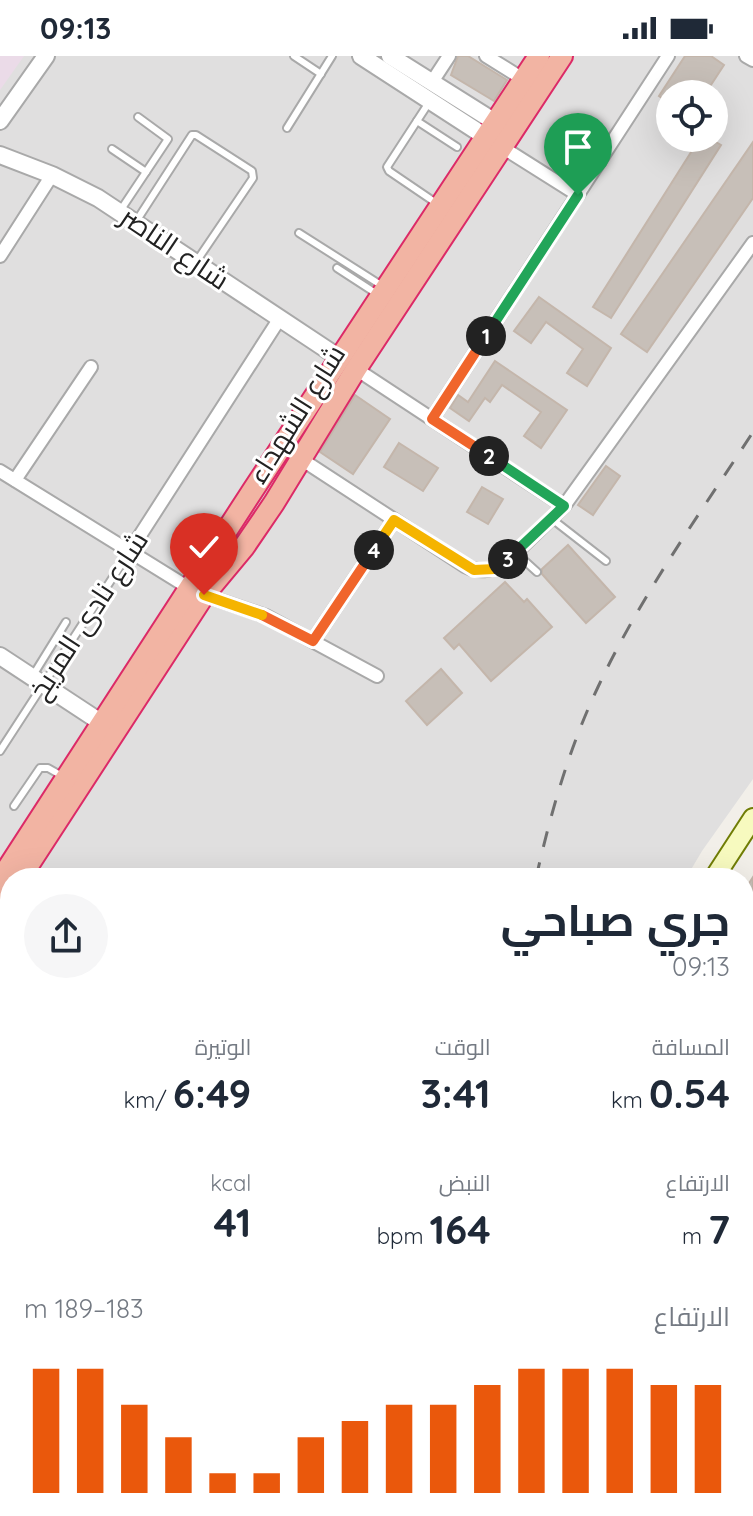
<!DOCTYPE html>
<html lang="ar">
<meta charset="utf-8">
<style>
:root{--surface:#fff;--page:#f6f6f7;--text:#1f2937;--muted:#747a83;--accent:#ea580c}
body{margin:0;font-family:Quicksand,Cairo,sans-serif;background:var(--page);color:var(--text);direction:rtl;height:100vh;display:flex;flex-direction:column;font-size:30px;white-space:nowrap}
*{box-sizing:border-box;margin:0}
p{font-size:26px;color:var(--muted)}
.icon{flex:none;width:44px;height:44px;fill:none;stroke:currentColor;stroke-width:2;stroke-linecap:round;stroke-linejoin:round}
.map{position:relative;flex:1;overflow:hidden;direction:ltr}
.side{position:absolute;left:0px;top:812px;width:754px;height:648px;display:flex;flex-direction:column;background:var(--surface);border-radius:32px 32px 0 0;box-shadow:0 8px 32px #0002;direction:rtl}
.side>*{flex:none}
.fabs{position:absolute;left:656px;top:24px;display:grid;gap:16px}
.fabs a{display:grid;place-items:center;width:72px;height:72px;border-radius:50%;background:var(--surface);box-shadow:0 8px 32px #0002;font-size:40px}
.pin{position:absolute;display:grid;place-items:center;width:68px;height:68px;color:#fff;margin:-82px -34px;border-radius:50% 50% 50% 0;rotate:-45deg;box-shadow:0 0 8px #0007}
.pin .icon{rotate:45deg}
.km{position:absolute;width:40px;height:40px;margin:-20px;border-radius:50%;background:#222;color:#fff;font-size:22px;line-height:40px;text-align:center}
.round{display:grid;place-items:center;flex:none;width:84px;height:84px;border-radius:42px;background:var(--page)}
.headline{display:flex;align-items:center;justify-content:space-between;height:136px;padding:0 24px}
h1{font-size:44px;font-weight:700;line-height:60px}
.figures{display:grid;grid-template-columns:repeat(3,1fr);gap:12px;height:136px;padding:8px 24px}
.figures div{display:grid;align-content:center}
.figures b{font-size:40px;font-weight:700}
.figures small{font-size:22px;font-weight:400}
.figures p{font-size:22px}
.chart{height:224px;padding:16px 24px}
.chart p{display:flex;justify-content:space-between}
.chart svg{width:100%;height:144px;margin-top:8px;stroke:var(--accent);stroke-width:6}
.status{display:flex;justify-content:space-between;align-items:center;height:56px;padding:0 40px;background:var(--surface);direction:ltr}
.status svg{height:22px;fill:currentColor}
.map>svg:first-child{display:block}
.residential{fill:#e0dfdf;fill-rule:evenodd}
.industrial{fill:#ebdbe8}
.building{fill:#c7bfb8;stroke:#c4b6ab;stroke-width:2}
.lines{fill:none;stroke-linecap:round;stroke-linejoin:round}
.service-casing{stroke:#a9a9a9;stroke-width:10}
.minor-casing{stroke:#a9a9a9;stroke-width:16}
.tertiary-casing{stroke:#a9a9a9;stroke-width:20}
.secondary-casing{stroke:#707d05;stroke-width:22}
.trunk-casing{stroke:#dc2a67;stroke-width:24}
.service{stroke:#fff;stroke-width:6}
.minor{stroke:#fff;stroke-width:12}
.tertiary{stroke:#fff;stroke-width:16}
.secondary{stroke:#f7fabf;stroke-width:18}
.trunk{stroke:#f2b4a3;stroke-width:20}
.rail{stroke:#707070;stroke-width:3;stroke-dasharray:16 16;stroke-linecap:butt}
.split-1-casing{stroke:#fff;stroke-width:16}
.split-2-casing{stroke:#fff;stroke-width:16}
.split-3-casing{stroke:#fff;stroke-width:16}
.split-4-casing{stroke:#fff;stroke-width:16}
.split-5-casing{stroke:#fff;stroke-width:16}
.split-6-casing{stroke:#fff;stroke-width:16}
.split-1{stroke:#22a559;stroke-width:10}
.split-2{stroke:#f0652b;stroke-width:10}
.split-3{stroke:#22a559;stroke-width:10}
.split-4{stroke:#f5b400;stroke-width:10}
.split-5{stroke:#f0652b;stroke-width:10}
.split-6{stroke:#f5b400;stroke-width:10}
.labels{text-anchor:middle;stroke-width:6;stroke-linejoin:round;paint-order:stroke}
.street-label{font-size:28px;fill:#222;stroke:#fff}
</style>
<div class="status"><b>09:13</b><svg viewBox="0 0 49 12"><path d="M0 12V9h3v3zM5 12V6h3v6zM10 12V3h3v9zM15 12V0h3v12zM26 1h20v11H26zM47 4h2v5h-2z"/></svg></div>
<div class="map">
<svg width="753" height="1460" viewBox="0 0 753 1460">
<rect width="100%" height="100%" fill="#f2efe9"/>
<!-- residential -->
<path class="residential" d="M0,0H753V723L702,795L686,822H10V1450H552L551,1460H0ZM670,38H714V82H670Z"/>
<!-- industrial -->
<g class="industrial">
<path d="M0,0H24L0,34Z"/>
<path d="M744,1096L753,1102V1460H580L581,1450H744Z"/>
</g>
<!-- building -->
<g class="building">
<path d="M458,0H468L507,24L494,45L451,19Z"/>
<path d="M685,0H711L724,9L705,38H670V48L659,40Z"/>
<path d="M700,82H709L721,89L611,262L593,251Z"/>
<path d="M753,86V142L647,296L621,278Z"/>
<path d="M539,241L611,292L587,330L567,317L583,293L546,266L531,287L514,275Z"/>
<path d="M495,305L567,354L541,392L524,380L541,356L502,329L490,346L485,342L469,365L450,352L458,339L468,346Z"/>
<path d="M355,339L390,363L353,418L320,396Z"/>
<path d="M399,387L438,412L423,435L384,411Z"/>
<path d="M606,410L620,420L593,459L578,449Z"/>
<path d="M482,431L503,443L488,468L467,456Z"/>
<path d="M568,489L615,541L586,567L542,518V513Z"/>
<path d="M505,526L524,546L527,543L552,571L491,625L459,588L454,593L444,582Z"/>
<path d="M441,613L462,637L427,669L406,645Z"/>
<path d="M753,821V873L744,889V835Z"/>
</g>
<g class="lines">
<!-- service casing -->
<g class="service-casing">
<g id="service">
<path d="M294,0L321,18"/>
<path d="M428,48L387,111L389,115L439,149"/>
<path d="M417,65L457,91"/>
<path d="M287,72L332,0"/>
<path d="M112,93L146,116"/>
<path d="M120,155L168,83L138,61"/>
<path d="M137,164L192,79H196L252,115L253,122L196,206"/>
<path d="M299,177L384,231"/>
<path d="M337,212L377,238"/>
<path d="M552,463L606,505"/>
<path d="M516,497L537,516"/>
<path d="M32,621L66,566"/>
<path d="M0,695L130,495"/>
<path d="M14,750L40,712H48L64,721"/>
<path d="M0,865L10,872"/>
<path d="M744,933L753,915"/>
<path d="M744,1116L753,1121"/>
<path d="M744,1329L753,1339"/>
<path d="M744,1359L753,1364"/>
<path d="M626,1460L627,1450"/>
</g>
</g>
<!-- minor casing -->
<g class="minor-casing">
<g id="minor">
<path d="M486,0L523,23"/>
<path d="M746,0L753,4"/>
<path d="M432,26L449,0"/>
<path d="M502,91L578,139"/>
<path d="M0,200L52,119"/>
<path d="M356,313L432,363L668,0"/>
<path d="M432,363L564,450"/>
<path d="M301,403L465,510C479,517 490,515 504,508L564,450L753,187"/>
<path d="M0,415L189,532"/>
<path d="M15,424L91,311"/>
<path d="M130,495L280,262"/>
<path d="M204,539L266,560L377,620"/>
<path d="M313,585L394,464"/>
</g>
</g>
<!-- tertiary casing -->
<g class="tertiary-casing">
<g id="tertiary">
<path d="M361,0L486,81"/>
<path d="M390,0L495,66"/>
<path d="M0,65L46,0"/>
<path d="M0,99L52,119L98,142L341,303"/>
<path d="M0,600L111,673"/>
</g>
</g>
<!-- secondary casing -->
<g class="secondary-casing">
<g id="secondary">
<path d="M714,822L753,762"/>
<path d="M564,1460L565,1450"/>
</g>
</g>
<!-- trunk casing -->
<g class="trunk-casing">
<g id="trunk">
<path d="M20,822L204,539L244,491L274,447L356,313L562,0"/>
<path d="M0,824L253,434L539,0"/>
<path d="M0,852L10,837"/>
</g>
</g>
<!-- service -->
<use href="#service" class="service"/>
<!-- minor -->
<use href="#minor" class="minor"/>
<!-- tertiary -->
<use href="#tertiary" class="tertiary"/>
<!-- secondary -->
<use href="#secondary" class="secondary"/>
<!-- trunk -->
<use href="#trunk" class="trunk"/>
<!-- rail -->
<g class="rail">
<path d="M536,822C551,756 569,692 598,631C640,541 699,459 753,376"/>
<path d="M744,907L750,889"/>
<path d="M744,1105L753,1117"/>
<path d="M744,1318L753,1328"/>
<path d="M497,1460L498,1450"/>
<path d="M593,1460L594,1450"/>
<path d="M607,1460L608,1450"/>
</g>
</g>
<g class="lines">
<!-- split-1 casing -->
<g class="split-1-casing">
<path id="split-1" d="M486,280L578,139"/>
</g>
<!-- split-2 casing -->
<g class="split-2-casing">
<path id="split-2" d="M486,280L432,363L489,400"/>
</g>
<!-- split-3 casing -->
<g class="split-3-casing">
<path id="split-3" d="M489,400L564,450L508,503"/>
</g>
<!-- split-4 casing -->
<g class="split-4-casing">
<path id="split-4" d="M374,494L394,464L474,514L495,513L508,503"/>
</g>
<!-- split-5 casing -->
<g class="split-5-casing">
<path id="split-5" d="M262,559L313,585L374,494"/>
</g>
<!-- split-6 casing -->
<g class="split-6-casing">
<path id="split-6" d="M204,539L262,559"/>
</g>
<!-- split-1 -->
<use href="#split-1" class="split-1"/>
<!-- split-2 -->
<use href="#split-2" class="split-2"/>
<!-- split-3 -->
<use href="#split-3" class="split-3"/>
<!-- split-4 -->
<use href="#split-4" class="split-4"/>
<!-- split-5 -->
<use href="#split-5" class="split-5"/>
<!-- split-6 -->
<use href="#split-6" class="split-6"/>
</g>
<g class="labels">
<!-- street labels -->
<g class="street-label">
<text transform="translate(175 192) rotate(34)" y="10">شارع الناصر</text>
<text transform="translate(296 358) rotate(-58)" y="10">شارع الشهداء</text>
<text transform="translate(88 559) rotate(-57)" y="10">شارع نادى المريخ</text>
</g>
</g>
</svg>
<div class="fabs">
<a><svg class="icon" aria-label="locate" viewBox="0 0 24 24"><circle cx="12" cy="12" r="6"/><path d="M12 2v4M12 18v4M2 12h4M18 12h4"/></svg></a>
</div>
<div class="pin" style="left:578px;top:139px;background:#1e9e55"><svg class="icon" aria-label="arrive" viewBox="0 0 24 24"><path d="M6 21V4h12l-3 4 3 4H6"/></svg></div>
<div class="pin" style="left:204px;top:539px;background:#d93025"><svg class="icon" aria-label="check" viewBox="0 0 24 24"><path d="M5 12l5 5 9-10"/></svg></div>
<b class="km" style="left:486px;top:280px">1</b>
<b class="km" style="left:489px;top:400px">2</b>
<b class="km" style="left:508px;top:503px">3</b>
<b class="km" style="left:374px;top:494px">4</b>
<section class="side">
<div class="headline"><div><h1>جري صباحي</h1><p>09:13</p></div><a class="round"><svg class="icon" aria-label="share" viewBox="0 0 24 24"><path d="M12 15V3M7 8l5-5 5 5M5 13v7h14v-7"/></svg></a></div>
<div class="figures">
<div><p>المسافة</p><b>0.54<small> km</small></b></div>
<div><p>الوقت</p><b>3:41</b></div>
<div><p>الوتيرة</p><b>6:49<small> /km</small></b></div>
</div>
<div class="figures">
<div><p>الارتفاع</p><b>7<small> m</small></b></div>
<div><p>النبض</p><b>164<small> bpm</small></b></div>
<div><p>kcal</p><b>41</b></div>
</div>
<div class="chart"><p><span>الارتفاع</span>183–189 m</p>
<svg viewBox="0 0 160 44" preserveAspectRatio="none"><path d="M5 44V6M15 44V6M25 44V17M35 44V27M45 44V38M55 44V38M65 44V27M75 44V22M85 44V17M95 44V17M105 44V11M115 44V6M125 44V6M135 44V6M145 44V11M155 44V11"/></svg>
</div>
</section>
</div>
